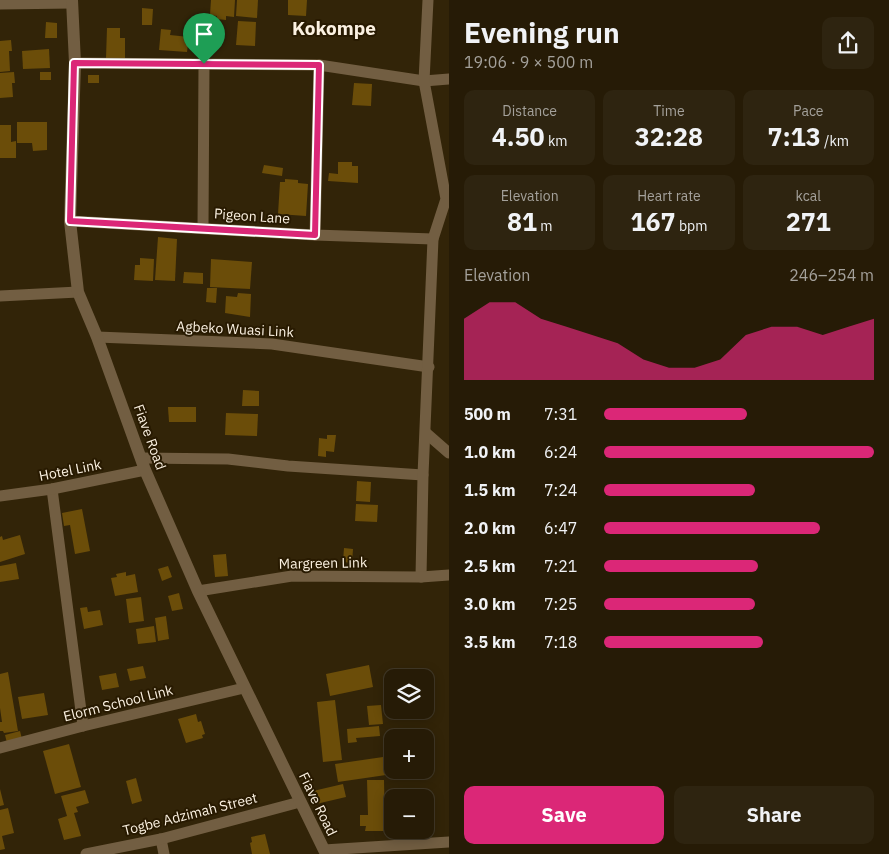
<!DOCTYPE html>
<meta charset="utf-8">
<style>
:root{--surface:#261b06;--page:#2e2410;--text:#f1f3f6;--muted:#a4a19b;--line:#423928;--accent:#db2777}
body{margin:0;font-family:"IBM Plex Sans",sans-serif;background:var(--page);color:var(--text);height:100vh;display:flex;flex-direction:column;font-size:19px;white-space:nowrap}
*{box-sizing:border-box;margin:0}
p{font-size:16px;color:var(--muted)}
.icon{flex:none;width:28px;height:28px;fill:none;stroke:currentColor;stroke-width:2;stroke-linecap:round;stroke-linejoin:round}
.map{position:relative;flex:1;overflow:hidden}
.drawer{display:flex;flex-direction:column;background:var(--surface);width:440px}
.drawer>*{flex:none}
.controls{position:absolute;left:384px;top:669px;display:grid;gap:10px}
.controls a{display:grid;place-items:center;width:50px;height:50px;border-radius:10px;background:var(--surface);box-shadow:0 2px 12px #0003,0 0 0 1px var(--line);font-size:25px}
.pin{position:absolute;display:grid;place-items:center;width:42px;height:42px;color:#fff;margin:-51px -21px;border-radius:50% 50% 50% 0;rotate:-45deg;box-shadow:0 0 5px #0007}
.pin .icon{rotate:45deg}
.round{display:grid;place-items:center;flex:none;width:52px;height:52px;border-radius:10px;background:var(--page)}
.summary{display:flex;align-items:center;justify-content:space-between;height:85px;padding:0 15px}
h1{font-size:28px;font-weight:800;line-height:38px}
.stats{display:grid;grid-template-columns:repeat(3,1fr);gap:8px;height:85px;padding:5px 15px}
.stats div{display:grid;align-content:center;border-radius:10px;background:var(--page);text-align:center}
.stats b{font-size:25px;font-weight:800}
.stats small{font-size:14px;font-weight:400}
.stats p{font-size:14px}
.chart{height:140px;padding:10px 15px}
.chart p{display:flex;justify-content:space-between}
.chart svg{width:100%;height:90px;margin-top:5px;fill:var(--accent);opacity:.7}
.action{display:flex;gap:10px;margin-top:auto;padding:10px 15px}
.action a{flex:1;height:58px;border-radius:10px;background:var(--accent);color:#fff;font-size:20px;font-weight:800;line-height:58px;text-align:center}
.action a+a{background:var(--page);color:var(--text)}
ul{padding:0 15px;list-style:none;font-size:16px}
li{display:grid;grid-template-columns:80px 60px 1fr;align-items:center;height:38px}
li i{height:12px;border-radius:6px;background:var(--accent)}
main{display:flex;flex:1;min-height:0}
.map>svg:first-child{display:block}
.building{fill:#6b4d09}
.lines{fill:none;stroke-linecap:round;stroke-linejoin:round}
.minor{stroke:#725e42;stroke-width:11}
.tertiary{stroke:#725e42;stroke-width:12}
.route-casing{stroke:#fff;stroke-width:10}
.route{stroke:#db2777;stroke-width:6}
.labels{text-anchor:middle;stroke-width:4;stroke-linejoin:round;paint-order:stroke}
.street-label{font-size:14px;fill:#fbf1e1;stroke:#281a01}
.district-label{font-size:19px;font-weight:bold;fill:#fbf1e1;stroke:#281a01}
</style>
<main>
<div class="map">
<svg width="449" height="854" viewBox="0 0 449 854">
<rect width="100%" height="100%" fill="#322408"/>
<!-- building -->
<g class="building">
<path d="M211,0H235L234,17L226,16V20L217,19V16L210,15Z"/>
<path d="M237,0H258L257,18L236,16Z"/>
<path d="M288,0H307L306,16L288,15Z"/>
<path d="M142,8L153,9L152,25H142Z"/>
<path d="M238,21L256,22L255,46L236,45Z"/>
<path d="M46,22L57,23V38H45Z"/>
<path d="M107,28H120V38H125V58H106Z"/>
<path d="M161,29L171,30L170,35L189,37L187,52L159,50Z"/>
<path d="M11,40L12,51H9L10,71L0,72V41Z"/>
<path d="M49,49L50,68L23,69L22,51Z"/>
<path d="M14,72L15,83H12L13,97L0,98V73Z"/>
<rect x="40" y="72" width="11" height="8"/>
<rect x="88" y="75" width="11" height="8"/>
<path d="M354,83L372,84L371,106L352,105Z"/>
<path d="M17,122H47V150L33,151L32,143H17Z"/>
<path d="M0,125H11V142L16,141V158H0Z"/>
<path d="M338,162H352V166H358V183L328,181L329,173L338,174Z"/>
<path d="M264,165L283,168L282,176L262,173Z"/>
<path d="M285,179L298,180V183L308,184L306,216L278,214L280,182H285Z"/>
<path d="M158,237L177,239L175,281L155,280Z"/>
<path d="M140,258L154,259L153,281L134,280L135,265H140Z"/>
<path d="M211,259L252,262L250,289L210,287Z"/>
<path d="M184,272L203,273V284L183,283Z"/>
<path d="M207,288H217L216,303L206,302Z"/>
<path d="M238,293L251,294L250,317L225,313L226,296L237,297Z"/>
<path d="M243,390L259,391V406H242Z"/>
<path d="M168,407H196V422H169Z"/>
<path d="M226,413L258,414L257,436L225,435Z"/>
<path d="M327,435H336L334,452L326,451V457L318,456L319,438L327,439Z"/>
<path d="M357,481L371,482L370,502L356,501Z"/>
<path d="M356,504L378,505L377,522L355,521Z"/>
<path d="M82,509L90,551L75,554L70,525L64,526L62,513Z"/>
<path d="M20,535L25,554L0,562V537L2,536L3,540Z"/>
<path d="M344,548L353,549L352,563L343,562Z"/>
<path d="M226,554L228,576L215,577L213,555Z"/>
<path d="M16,563L19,579L0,582V566Z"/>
<path d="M168,566L172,577L162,581L158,569Z"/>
<path d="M126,572V576L135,574L138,592L115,596L111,578L117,577L116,574Z"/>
<path d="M179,593L183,609L172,611L168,596Z"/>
<path d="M141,597L144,621L129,623L126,599Z"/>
<path d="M87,607L88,612L100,610L103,625L84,629L80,608Z"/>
<path d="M166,616L169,639L158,641L155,618Z"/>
<path d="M154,626L156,642L138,644L136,629Z"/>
<path d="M369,665L373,687L330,696L326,674Z"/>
<path d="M143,666L146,678L130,681L127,669Z"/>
<path d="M8,672L18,731L4,733L3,731H0V722H2L0,708V674Z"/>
<path d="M116,673L119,687L102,690L99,676Z"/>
<path d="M44,693L48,715L22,719L18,697Z"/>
<path d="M335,700L342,760L323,762L317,702Z"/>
<path d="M381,705L383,724L369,725L367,706Z"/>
<path d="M196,714L198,722L201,721L205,734L202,735L203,738L186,743L178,719Z"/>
<path d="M379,726L380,736L356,738L357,742L348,743L347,729Z"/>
<path d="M20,731L22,739L7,743L5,735Z"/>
<path d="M69,744L81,787L55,794L43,751Z"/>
<path d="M383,757L386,775L338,782L335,764Z"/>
<path d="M136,778L142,801L132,804L126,781Z"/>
<path d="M367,780H384L385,831H365L366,826H360V815H368Z"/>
<path d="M343,784L346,797L316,804L313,791Z"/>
<path d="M0,789L4,805L0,806Z"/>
<path d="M85,790L89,803L76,807L78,812L74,813L81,836L64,840L58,819L67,816L61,796Z"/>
<path d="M8,808L14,833L2,836L5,849L0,850V810Z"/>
<path d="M265,834L270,854H252L250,843L252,842L251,837Z"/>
</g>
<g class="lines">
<!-- minor -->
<g class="minor">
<path d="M0,4L72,3"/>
<path d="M75,63L319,65L424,81L449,79"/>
<path d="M70,221L315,235L433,239"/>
<path d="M203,227L204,64"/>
<path d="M315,235L319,65"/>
<path d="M0,296L78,292"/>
<path d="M97,337L272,344L429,367"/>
<path d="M426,433L449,453"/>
<path d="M141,458L228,459L288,466L423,475"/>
<path d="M52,489L83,726"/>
<path d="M0,496L52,489L145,470"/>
<path d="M421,577L423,475L433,239L446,199L424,81L428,0"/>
<path d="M198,591L292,576L421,577L449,575"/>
<path d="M0,748L83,726L244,688"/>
<path d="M161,839L164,854"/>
<path d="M324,850L449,842"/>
<path d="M86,854L161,839L300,802"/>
</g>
<!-- tertiary -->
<path class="tertiary" d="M72,0L75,63L70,221L78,292L97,337L145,470L198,591L326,854"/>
</g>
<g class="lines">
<!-- route casing -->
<g class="route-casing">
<path id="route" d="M74,63L319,65L315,235L70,221Z"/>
</g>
<!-- route -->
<use href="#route" class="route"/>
</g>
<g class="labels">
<!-- street labels -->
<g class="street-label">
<text transform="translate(252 216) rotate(4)" y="5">Pigeon Lane</text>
<text transform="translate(235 329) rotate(3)" y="5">Agbeko Wuasi Link</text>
<text transform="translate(150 437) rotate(70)" y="5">Fiave Road</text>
<text transform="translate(70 470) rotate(-11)" y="5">Hotel Link</text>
<text transform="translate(323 563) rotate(-1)" y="5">Margreen Link</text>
<text transform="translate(118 703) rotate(-14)" y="5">Elorm School Link</text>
<text transform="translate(318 804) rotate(64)" y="5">Fiave Road</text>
<text transform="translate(190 814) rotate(-14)" y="5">Togbe Adzimah Street</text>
</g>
<!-- district labels -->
<g class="district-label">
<text x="334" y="35">Kokompe</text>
</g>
</g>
</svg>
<div class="controls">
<a><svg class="icon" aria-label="layers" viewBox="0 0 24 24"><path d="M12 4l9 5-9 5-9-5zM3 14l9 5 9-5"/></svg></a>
<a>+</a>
<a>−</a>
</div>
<div class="pin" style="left:204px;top:64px;background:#1e9e55"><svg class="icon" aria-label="arrive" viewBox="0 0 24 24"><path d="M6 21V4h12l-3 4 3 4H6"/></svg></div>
</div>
<section class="drawer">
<div class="summary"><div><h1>Evening run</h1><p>19:06 · 9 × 500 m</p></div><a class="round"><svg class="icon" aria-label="share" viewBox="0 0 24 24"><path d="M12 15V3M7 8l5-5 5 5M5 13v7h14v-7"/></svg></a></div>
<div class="stats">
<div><p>Distance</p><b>4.50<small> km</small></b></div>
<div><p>Time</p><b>32:28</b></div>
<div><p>Pace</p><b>7:13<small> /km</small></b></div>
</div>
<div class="stats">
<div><p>Elevation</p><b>81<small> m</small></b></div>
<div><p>Heart rate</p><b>167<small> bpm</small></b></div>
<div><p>kcal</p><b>271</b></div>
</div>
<div class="chart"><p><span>Elevation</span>246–254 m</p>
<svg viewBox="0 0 160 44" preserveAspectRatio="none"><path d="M0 44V14L10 6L20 6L30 14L40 18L50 22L60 26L70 34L80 38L90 38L100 34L110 22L120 18L130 18L140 22L150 18L160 14V44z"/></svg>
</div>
<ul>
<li><b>500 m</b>7:31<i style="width:53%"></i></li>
<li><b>1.0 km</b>6:24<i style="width:100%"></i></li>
<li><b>1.5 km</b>7:24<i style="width:56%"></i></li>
<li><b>2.0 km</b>6:47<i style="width:80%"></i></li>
<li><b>2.5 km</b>7:21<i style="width:57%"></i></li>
<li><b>3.0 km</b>7:25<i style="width:56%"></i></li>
<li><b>3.5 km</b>7:18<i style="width:59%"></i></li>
</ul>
<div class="action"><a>Save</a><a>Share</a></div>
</section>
</main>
